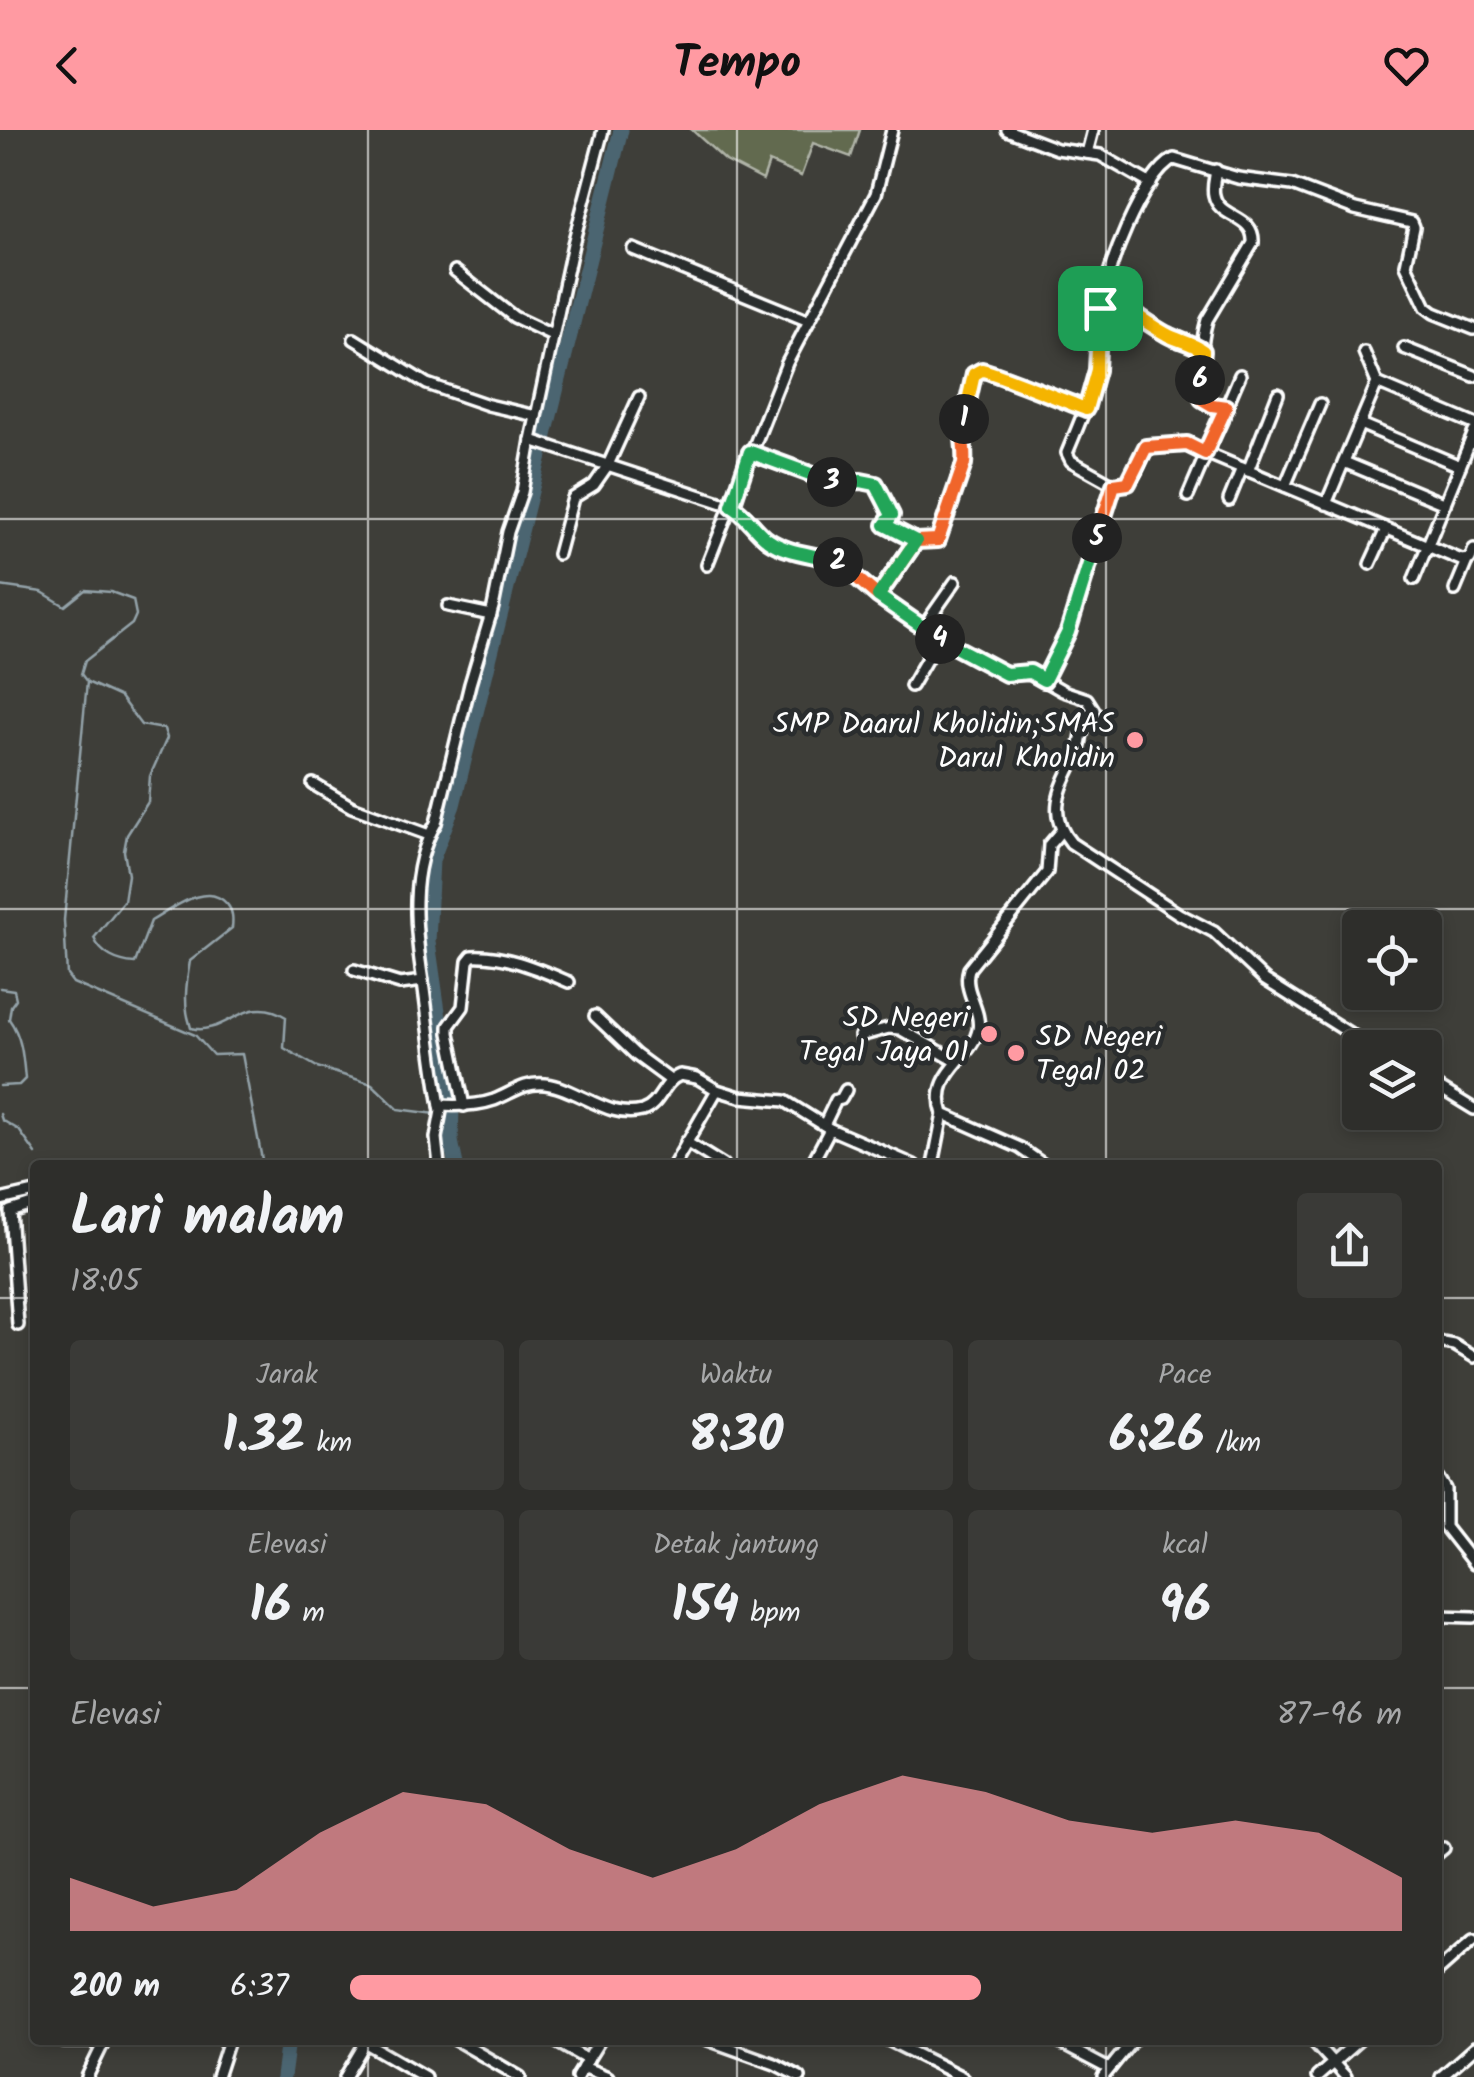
<!DOCTYPE html>
<html lang="id">
<meta charset="utf-8">
<style>
:root{--surface:#2e2e2b;--page:#3a3a37;--text:#f1f3f6;--muted:#a7a8a9;--line:#494a47;--accent:#ff9aa2}
body{margin:0;font-family:Kalam,sans-serif;background:var(--page);color:var(--text);height:100vh;display:flex;flex-direction:column;font-size:38px;white-space:nowrap}
*{box-sizing:border-box;margin:0}
p{font-size:32px;color:var(--muted)}
.icon{flex:none;width:55px;height:55px;fill:none;stroke:currentColor;stroke-width:2;stroke-linecap:round;stroke-linejoin:round}
.map{position:relative;flex:1;overflow:hidden}
.sheet{position:absolute;left:30px;top:1030px;width:1412px;height:885px;display:flex;flex-direction:column;background:var(--surface);border-radius:10px;box-shadow:0 5px 15px #0003,0 0 0 2px var(--line)}
.sheet>*{flex:none}
.fabs{position:absolute;left:1342px;top:780px;display:grid;gap:20px}
.fabs a{display:grid;place-items:center;width:100px;height:100px;border-radius:10px;background:var(--surface);box-shadow:0 5px 15px #0003,0 0 0 2px var(--line);font-size:50px}
.pin{position:absolute;display:grid;place-items:center;width:85px;height:85px;color:#fff;margin:-42px;border-radius:20px;box-shadow:0 5px 15px #0006}
.km{position:absolute;width:50px;height:50px;margin:-25px;border-radius:50%;background:#222;color:#fff;font-size:28px;line-height:50px;text-align:center}
.round{display:grid;place-items:center;flex:none;width:105px;height:105px;border-radius:10px;background:var(--page)}
.summary{display:flex;align-items:center;justify-content:space-between;height:170px;padding:0 40px}
h1{font-size:55px;font-weight:600;line-height:75px}
.stats{display:grid;grid-template-columns:repeat(3,1fr);gap:15px;height:170px;padding:10px 40px}
.stats div{display:grid;align-content:center;border-radius:10px;background:var(--page);text-align:center}
.stats b{font-size:50px;font-weight:600}
.stats small{font-size:28px;font-weight:400}
.stats p{font-size:28px}
.chart{height:280px;padding:20px 40px}
.chart p{display:flex;justify-content:space-between}
.chart svg{width:100%;height:180px;margin-top:10px;fill:var(--accent);opacity:.7}
ul{padding:0 40px;list-style:none;font-size:32px}
li{display:grid;grid-template-columns:160px 120px 1fr;align-items:center;height:75px}
li i{height:25px;border-radius:12px;background:var(--accent)}
header{display:flex;justify-content:space-between;align-items:center;height:130px;padding:0 40px;background:var(--accent);color:#111;font-size:45px;font-weight:600}
.map>svg:first-child{display:block}
.green{fill:#626a50;stroke:#b0b4a8;stroke-width:2.5}
.lines{fill:none;stroke-linecap:round;stroke-linejoin:round}
.stream{stroke:#94a3aa;stroke-width:2.5}
.river{stroke:#4c6571;stroke-width:15}
.street-casing{stroke:#fff;stroke-width:16}
.street{stroke:#2a2d2e;stroke-width:9}
.split-1-casing{stroke:#fff;stroke-width:20}
.split-2-casing{stroke:#fff;stroke-width:20}
.split-3-casing{stroke:#fff;stroke-width:20}
.split-4-casing{stroke:#fff;stroke-width:20}
.split-5-casing{stroke:#fff;stroke-width:20}
.split-6-casing{stroke:#fff;stroke-width:20}
.split-7-casing{stroke:#fff;stroke-width:20}
.split-1{stroke:#f5b400;stroke-width:12}
.split-2{stroke:#f0652b;stroke-width:12}
.split-3{stroke:#22a559;stroke-width:12}
.split-4{stroke:#22a559;stroke-width:12}
.split-5{stroke:#22a559;stroke-width:12}
.split-6{stroke:#f0652b;stroke-width:12}
.split-7{stroke:#f5b400;stroke-width:12}
.grid{fill:none;stroke:#fff;stroke-width:2.5;stroke-opacity:0.55}
.poi-dot{fill:#ff9aa2;stroke:#2a2d2e;stroke-width:4}
.labels{text-anchor:middle;stroke-width:9;stroke-linejoin:round;paint-order:stroke}
.poi-label{font-size:30px;fill:#fff;stroke:#2a2d2e;text-anchor:end}
</style>
<header><svg class="icon" aria-label="back" viewBox="0 0 24 24"><path d="M15 5l-7 7 7 7"/></svg>Tempo<svg class="icon" aria-label="heart" viewBox="0 0 24 24"><path d="M12 20l-8-8c-3-5 5-10 8-4 3-6 11-1 8 4z"/></svg></header>
<div class="map">
<svg width="1474" height="1947" viewBox="0 0 1474 1947">
<rect width="100%" height="100%" fill="#3e3e39"/>
<filter id="ink" filterUnits="userSpaceOnUse"><feTurbulence type="fractalNoise" baseFrequency=".01" numOctaves="2"/><feDisplacementMap in="SourceGraphic" scale="20" xChannelSelector="R" yChannelSelector="G"/><feConvolveMatrix kernelMatrix="1 2 1 2 8 2 1 2 1" color-interpolation-filters="sRGB"/></filter>
<g filter="url(#ink)">
<!-- green -->
<path class="green" d="M692,0H860L851,27L813,13L801,46L769,32L763,50L726,31Z"/>
<g class="lines">
<!-- stream -->
<g class="stream">
<path d="M0,456L42,462L65,476L85,460L111,462L133,470L136,485L132,494L85,531L81,544L87,552L120,567L141,595L164,599L167,608L150,646L148,672L127,705L124,721L128,745L124,771L94,808C101,825 118,832 135,833L151,791C171,780 207,750 227,774C233,781 233,789 232,798L190,831C186,855 183,874 191,898C226,907 246,861 286,887L284,918L317,937L372,954L398,979L436,984"/>
<path d="M87,552L64,790L67,845L73,853L195,905L213,925L242,924L263,1035"/>
<path d="M0,858L14,860L16,869L11,876L9,889C22,907 23,927 25,949L19,955L0,956"/>
<path d="M0,984L2,990L19,1000L36,1024"/>
</g>
<!-- river -->
<g class="river">
<path d="M456,1035L451,1011L452,978L428,812L432,730L453,675L621,0"/>
<path d="M283,1947L288,1910"/>
</g>
<!-- street casing -->
<g class="street-casing">
<g id="street">
<path d="M1007,0L1057,19L1100,25L1151,54"/>
<path d="M1087,23L1093,0"/>
<path d="M1216,40C1215,48 1212,58 1214,65C1219,90 1255,84 1253,113L1207,190C1202,207 1196,259 1206,272L1226,277"/>
<path d="M633,119L809,191"/>
<path d="M455,141L514,187L552,205"/>
<path d="M1102,168C1127,176 1144,192 1166,204C1178,211 1191,212 1203,221"/>
<path d="M1474,199L1434,183L1426,177L1406,135L1414,97L1412,92L1355,79L1292,55L1238,48L1174,29C1142,45 1104,145 1100,180C1097,201 1101,222 1096,242C1090,270 1078,296 1067,323L1071,331L1114,355C1137,355 1138,334 1147,317L1187,315L1461,430L1470,429L1474,419"/>
<path d="M354,209L427,254L488,275L536,286"/>
<path d="M1404,218L1474,246"/>
<path d="M1364,222L1377,253"/>
<path d="M1360,294L1460,336"/>
<path d="M531,310L573,114L603,0"/>
<path d="M750,323L835,353L861,351L876,354L892,385L885,395L916,411L938,410L964,334L962,295L975,244C977,243 979,241 982,241C989,240 1072,274 1086,279"/>
<path d="M1344,332L1445,374"/>
<path d="M1248,341L1278,264"/>
<path d="M1285,356L1320,274"/>
<path d="M1188,366L1240,245"/>
<path d="M1229,370L1242,338"/>
<path d="M1326,374L1377,253L1474,294"/>
<path d="M558,424L573,368L594,355L608,335L639,267"/>
<path d="M1370,434L1386,399"/>
<path d="M707,435L787,233L876,64L892,0"/>
<path d="M1414,449L1474,302"/>
<path d="M1455,460L1467,431"/>
<path d="M878,466L916,411"/>
<path d="M448,476L491,485"/>
<path d="M922,499L955,452"/>
<path d="M1044,550L1068,502L1114,355"/>
<path d="M911,556L930,523L942,510"/>
<path d="M313,654L352,677L429,705"/>
<path d="M354,840L400,854L423,851"/>
<path d="M595,886L636,925L670,950"/>
<path d="M860,906L889,898L900,899L956,931"/>
<path d="M1425,949L1474,979"/>
<path d="M440,975C458,976 477,976 494,970C512,963 524,952 545,954C578,958 608,990 642,981C661,975 662,952 680,945L697,948L717,960"/>
<path d="M464,976L449,903V896L463,877L468,831L472,826C505,824 540,840 569,852"/>
<path d="M824,995L836,970L841,969L846,960"/>
<path d="M686,1012L723,1035"/>
<path d="M439,1035L436,1008L441,981C433,939 429,895 423,852C415,800 408,740 436,693L470,554L493,477L508,402L522,362L531,310L732,376L746,386L764,408L778,416L846,436L878,466L942,510L1006,544L1030,542L1063,561L1087,569L1094,580C1091,588 1086,594 1083,601C1080,609 1081,618 1077,625C1062,655 1045,682 1071,713L1179,784L1214,802L1265,850L1373,918"/>
<path d="M674,1035L717,960L740,967L785,971L830,999L914,1035"/>
<path d="M811,1035L830,999"/>
<path d="M933,1035L943,984"/>
<path d="M1044,1035L1020,1018L943,984C929,943 972,929 978,900C982,879 962,861 969,839L1047,742L1049,715L1061,701"/>
<path d="M0,1070L35,1062"/>
<path d="M18,1195L10,1081L35,1073"/>
<path d="M1438,1212L1454,1215L1474,1227"/>
<path d="M1438,1348L1445,1359V1397L1474,1434"/>
<path d="M1438,1486L1474,1487"/>
<path d="M1438,1723L1444,1718"/>
<path d="M1438,1841L1474,1809"/>
<path d="M456,1910L520,1947"/>
<path d="M553,1910L588,1930"/>
<path d="M708,1910L775,1934L800,1947"/>
<path d="M888,1910L962,1947"/>
<path d="M1054,1910L1109,1939"/>
<path d="M1312,1910L1346,1947"/>
<path d="M64,1912H96L102,1916L87,1947"/>
<path d="M366,1913L425,1947"/>
<path d="M583,1937L608,1947"/>
<path d="M217,1947L229,1910"/>
<path d="M345,1947L367,1910"/>
<path d="M577,1947L600,1910"/>
<path d="M1103,1947L1133,1910"/>
<path d="M1317,1947L1359,1910"/>
<path d="M1441,1947L1474,1918"/>
</g>
</g>
<!-- street -->
<use href="#street" class="street"/>
</g>
</g>
<g class="lines" filter="url(#ink)">
<!-- split-1 casing -->
<g class="split-1-casing">
<path id="split-1" d="M964,289L974,244C977,243 979,241 982,240C988,240 1072,274 1086,279L1097,240L1100,178"/>
</g>
<!-- split-2 casing -->
<g class="split-2-casing">
<path id="split-2" d="M838,432L878,466L916,411L938,410L964,334C966,318 960,305 964,289"/>
</g>
<!-- split-3 casing -->
<g class="split-3-casing">
<path id="split-3" d="M832,352L750,322L732,376C747,385 754,400 768,410C788,424 816,424 838,432"/>
</g>
<!-- split-4 casing -->
<g class="split-4-casing">
<path id="split-4" d="M832,352L861,351L876,354L892,385L885,395L916,411L878,466L940,509"/>
</g>
<!-- split-5 casing -->
<g class="split-5-casing">
<path id="split-5" d="M940,509L1006,544L1030,542L1044,550L1068,502L1097,408"/>
</g>
<!-- split-6 casing -->
<g class="split-6-casing">
<path id="split-6" d="M1097,408L1114,355L1128,353L1146,317L1187,314L1205,323L1226,277L1212,275L1202,269L1200,250"/>
</g>
<!-- split-7 casing -->
<g class="split-7-casing">
<path id="split-7" d="M1100,178L1102,168C1127,176 1144,192 1166,204C1178,211 1191,212 1203,221L1200,250"/>
</g>
<!-- split-1 -->
<use href="#split-1" class="split-1"/>
<!-- split-2 -->
<use href="#split-2" class="split-2"/>
<!-- split-3 -->
<use href="#split-3" class="split-3"/>
<!-- split-4 -->
<use href="#split-4" class="split-4"/>
<!-- split-5 -->
<use href="#split-5" class="split-5"/>
<!-- split-6 -->
<use href="#split-6" class="split-6"/>
<!-- split-7 -->
<use href="#split-7" class="split-7"/>
</g>
<!-- grid -->
<path class="grid" d="M368,0V1035M737,0V1035M1106,0V1035M0,389H1474M0,779H1474M0,1168H35M1438,1168H1474M0,1558H35M1438,1558H1474M368,1910V1947M737,1910V1947M1106,1910V1947"/>
<!-- markers -->
<g class="poi-dot">
<circle cx="1135" cy="610" r="10"/>
<circle cx="989" cy="904" r="10"/>
<circle cx="1016" cy="923" r="10"/>
</g>
<g class="labels">
<!-- poi labels -->
<g class="poi-label">
<text x="1115" y="603">SMP Daarul Kholidin;SMAS<tspan x="1115" dy="34">Darul Kholidin</tspan></text>
<text x="969" y="897">SD Negeri<tspan x="969" dy="34">Tegal Jaya 01</tspan></text>
<text x="1036" y="916" text-anchor="start">SD Negeri<tspan x="1036" dy="34">Tegal 02</tspan></text>
</g>
</g>
</svg>
<div class="fabs">
<a><svg class="icon" aria-label="locate" viewBox="0 0 24 24"><circle cx="12" cy="12" r="6"/><path d="M12 2v4M12 18v4M2 12h4M18 12h4"/></svg></a>
<a><svg class="icon" aria-label="layers" viewBox="0 0 24 24"><path d="M12 4l9 5-9 5-9-5zM3 14l9 5 9-5"/></svg></a>
</div>
<div class="pin" style="left:1100px;top:178px;background:#1e9e55"><svg class="icon" aria-label="arrive" viewBox="0 0 24 24"><path d="M6 21V4h12l-3 4 3 4H6"/></svg></div>
<b class="km" style="left:964px;top:289px">1</b>
<b class="km" style="left:838px;top:432px">2</b>
<b class="km" style="left:832px;top:352px">3</b>
<b class="km" style="left:940px;top:509px">4</b>
<b class="km" style="left:1097px;top:408px">5</b>
<b class="km" style="left:1200px;top:250px">6</b>
<section class="sheet">
<div class="summary"><div><h1>Lari malam</h1><p>18:05</p></div><a class="round"><svg class="icon" aria-label="share" viewBox="0 0 24 24"><path d="M12 15V3M7 8l5-5 5 5M5 13v7h14v-7"/></svg></a></div>
<div class="stats">
<div><p>Jarak</p><b>1.32<small> km</small></b></div>
<div><p>Waktu</p><b>8:30</b></div>
<div><p>Pace</p><b>6:26<small> /km</small></b></div>
</div>
<div class="stats">
<div><p>Elevasi</p><b>16<small> m</small></b></div>
<div><p>Detak jantung</p><b>154<small> bpm</small></b></div>
<div><p>kcal</p><b>96</b></div>
</div>
<div class="chart"><p><span>Elevasi</span>87–96 m</p>
<svg viewBox="0 0 160 44" preserveAspectRatio="none"><path d="M0 44V31L10 38L20 34L30 20L40 10L50 13L60 24L70 31L80 24L90 13L100 6L110 10L120 17L130 20L140 17L150 20L160 31V44z"/></svg>
</div>
<ul>
<li><b>200 m</b>6:37<i style="width:60%"></i></li>
</ul>
</section>
</div>
